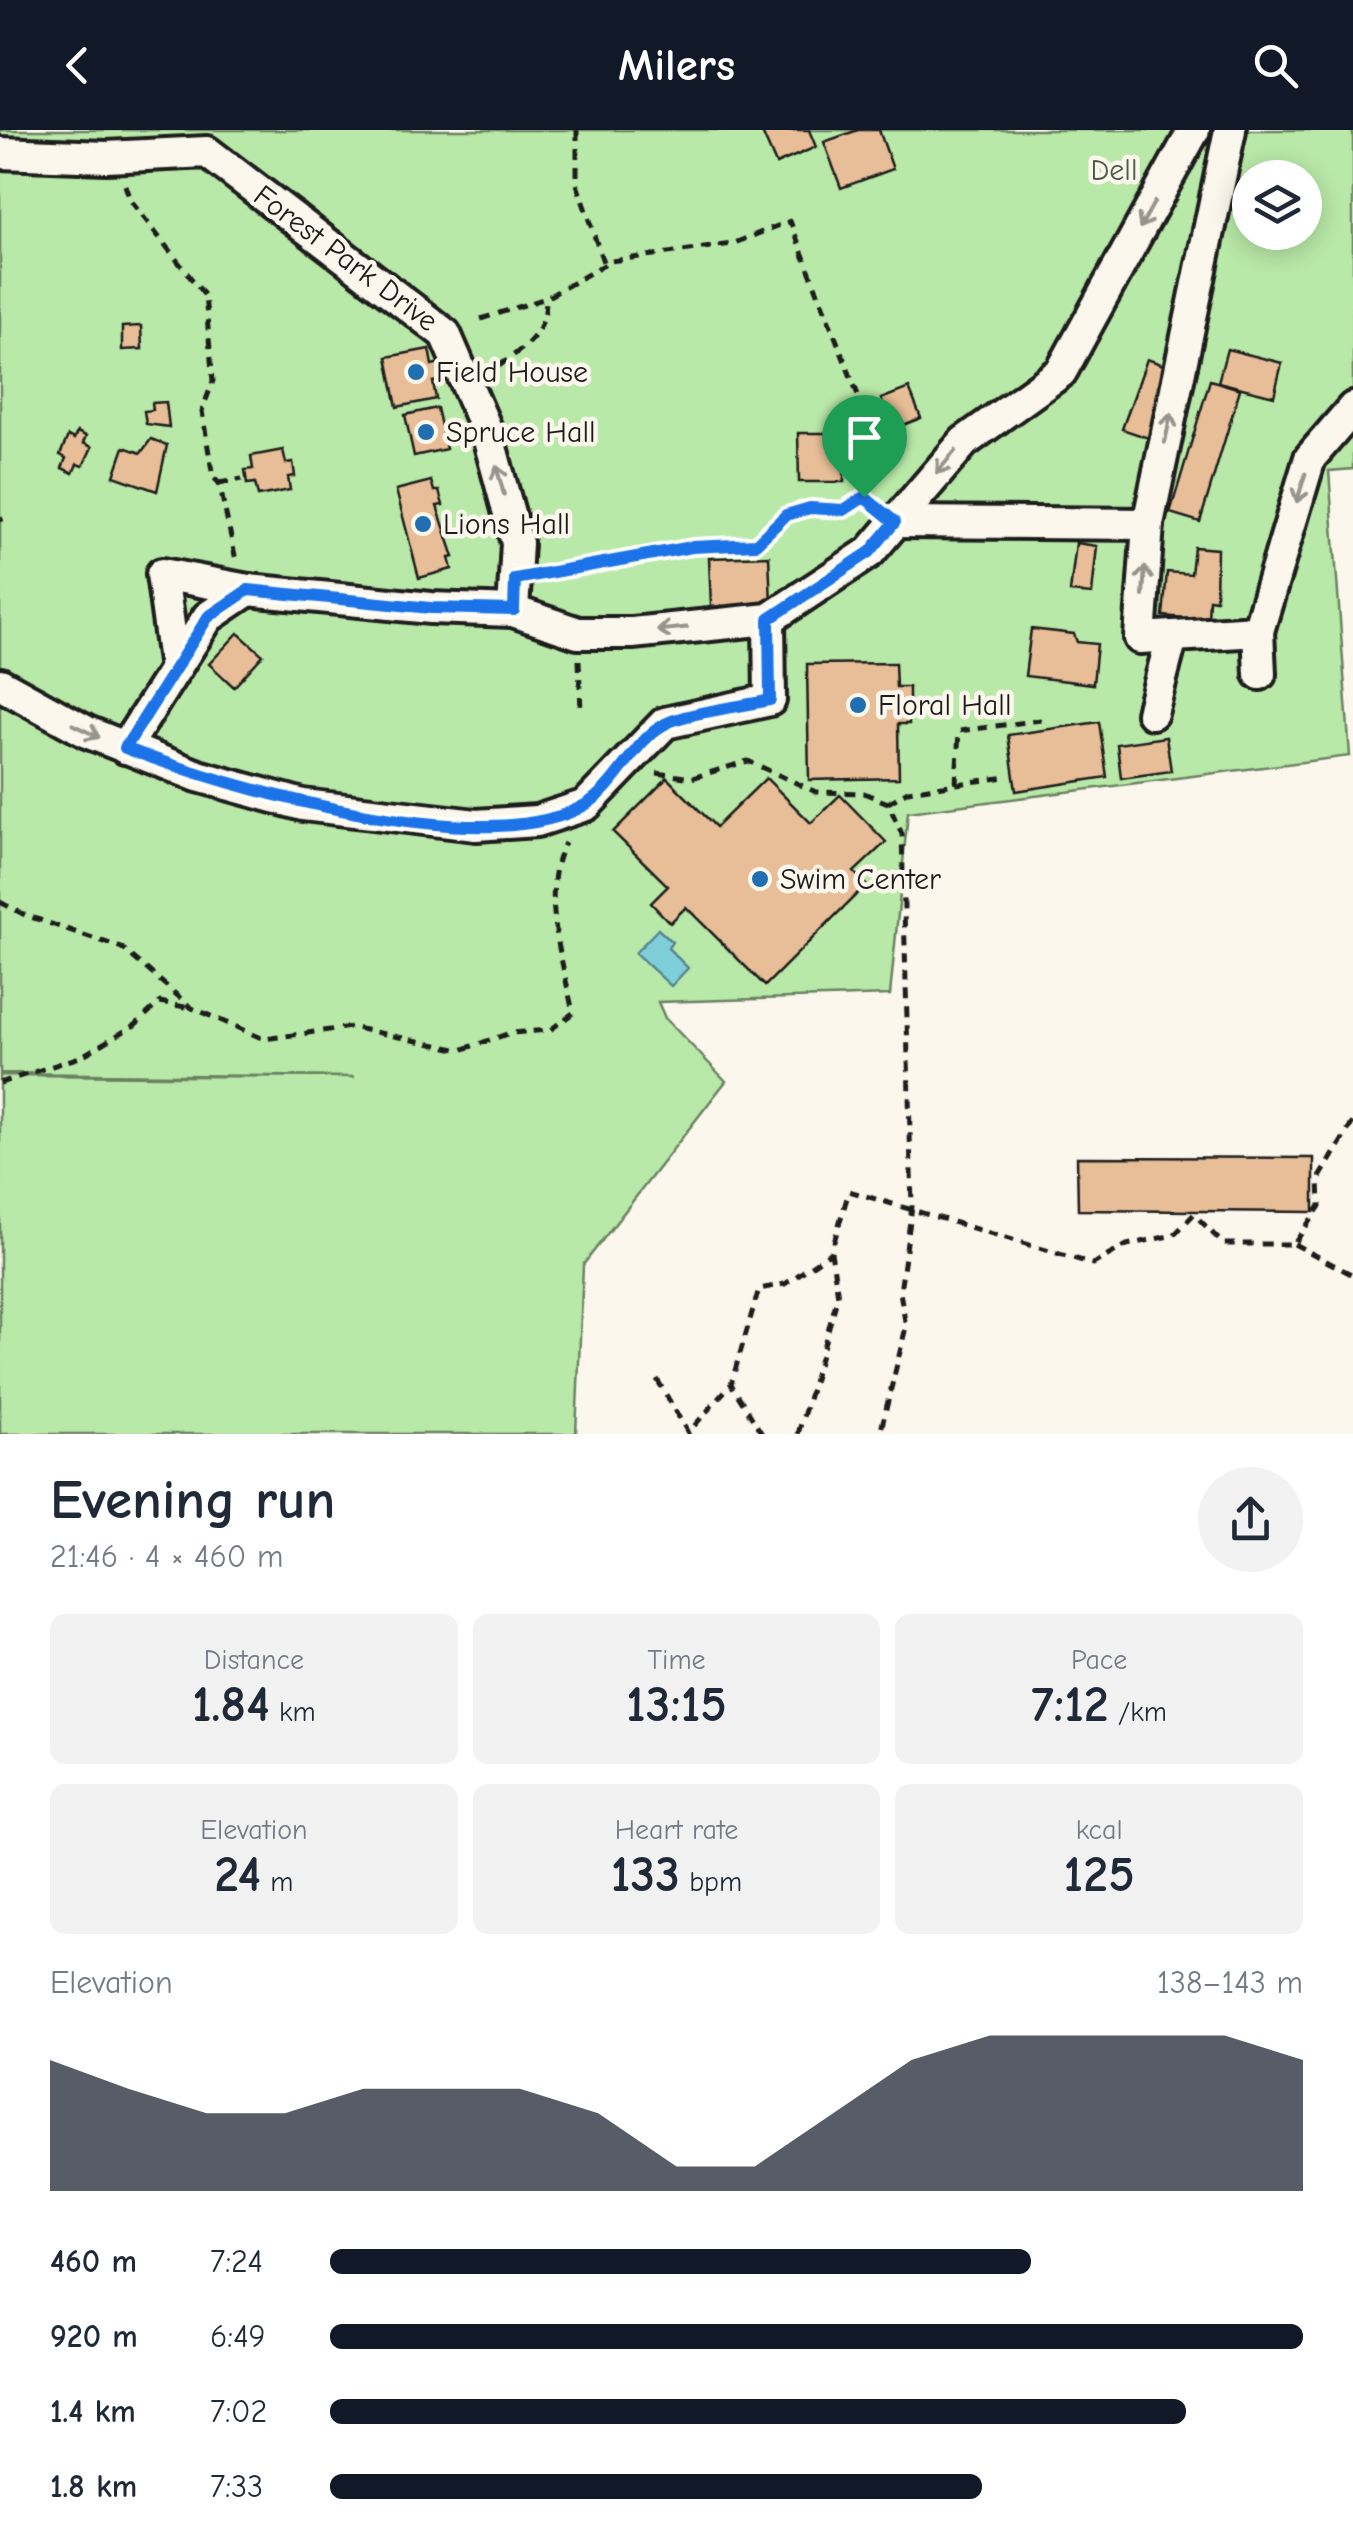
<!DOCTYPE html>
<meta charset="utf-8">
<style>
:root{--surface:#fff;--page:#f2f2f3;--text:#1f2937;--muted:#747a83;--accent:#111827}
body{margin:0;font-family:"Comic Neue",sans-serif;background:var(--page);color:var(--text);height:100vh;display:flex;flex-direction:column;font-size:38px;white-space:nowrap}
*{box-sizing:border-box;margin:0}
p{font-size:32px;color:var(--muted)}
.icon{flex:none;width:55px;height:55px;fill:none;stroke:currentColor;stroke-width:2;stroke-linecap:round;stroke-linejoin:round}
.map{position:relative;height:1304px;overflow:hidden}
.details{display:flex;flex-direction:column;background:var(--surface);flex:1}
.details>*{flex:none}
.buttons{position:absolute;left:1232px;top:30px;display:grid;gap:20px}
.buttons a{display:grid;place-items:center;width:90px;height:90px;border-radius:50%;background:var(--surface);box-shadow:0 5px 25px #0003;font-size:50px}
.pin{position:absolute;display:grid;place-items:center;width:85px;height:85px;color:#fff;margin:-102px -42px;border-radius:50% 50% 50% 0;rotate:-45deg;box-shadow:0 0 10px #0007}
.pin .icon{rotate:45deg}
.round{display:grid;place-items:center;flex:none;width:105px;height:105px;border-radius:52px;background:var(--page)}
.head{display:flex;align-items:center;justify-content:space-between;height:170px;padding:0 50px}
h1{font-size:55px;font-weight:600;line-height:75px}
.metrics{display:grid;grid-template-columns:repeat(3,1fr);gap:15px;height:170px;padding:10px 50px}
.metrics div{display:grid;align-content:center;border-radius:15px;background:var(--page);text-align:center}
.metrics b{font-size:50px;font-weight:600}
.metrics small{font-size:28px;font-weight:400}
.metrics p{font-size:28px}
.chart{height:280px;padding:20px 50px}
.chart p{display:flex;justify-content:space-between}
.chart svg{width:100%;height:180px;margin-top:10px;fill:var(--accent);opacity:.7}
ul{padding:0 50px;list-style:none;font-size:32px}
li{display:grid;grid-template-columns:160px 120px 1fr;align-items:center;height:75px}
li i{height:25px;border-radius:12px;background:var(--accent)}
header{display:flex;justify-content:space-between;align-items:center;height:130px;padding:0 50px;background:var(--accent);color:#fff;font-size:45px;font-weight:600}
.map>svg:first-child{display:block}
.green{fill:#b9e9a8;stroke:#6a8262;stroke-width:2.5;fill-rule:evenodd}
.water{fill:#7fcfdb;stroke:#57878f;stroke-width:2.5}
.building{fill:#e7be97;stroke:#1c1c1c;stroke-width:2.5}
.lines{fill:none;stroke-linecap:round;stroke-linejoin:round}
.minor-casing{stroke:#1c1c1c;stroke-width:38}
.path{stroke:#1c1c1c;stroke-width:5;stroke-dasharray:10 8;stroke-linecap:butt}
.minor{stroke:#fbf7ec;stroke-width:30}
.oneway{stroke:#97948e}
.route-casing{stroke:#fff;stroke-width:20}
.route{stroke:#1a73e8;stroke-width:12}
.poi-dot{fill:#1f6fb2;stroke:#fbf7ec;stroke-width:4}
.labels{text-anchor:middle;stroke-width:9;stroke-linejoin:round;paint-order:stroke}
.park-label{font-size:30px;fill:#4b5a46;stroke:#fbf7ec}
.street-label{font-size:30px;fill:#1c1c1c;stroke:#fbf7ec}
.poi-label{font-size:30px;fill:#1c1c1c;stroke:#fbf7ec;text-anchor:start}
</style>
<header><svg class="icon" aria-label="back" viewBox="0 0 24 24"><path d="M15 5l-7 7 7 7"/></svg>Milers<svg class="icon" aria-label="search" viewBox="0 0 24 24"><circle cx="10" cy="10" r="6"/><path d="M15 15l6 6"/></svg></header>
<div class="map">
<svg width="1353" height="1304" viewBox="0 0 1353 1304">
<rect width="100%" height="100%" fill="#fbf7ec"/>
<filter id="ink" filterUnits="userSpaceOnUse"><feTurbulence type="fractalNoise" baseFrequency=".01" numOctaves="2"/><feDisplacementMap in="SourceGraphic" scale="20" xChannelSelector="R" yChannelSelector="G"/><feConvolveMatrix kernelMatrix="1 2 1 2 8 2 1 2 1" color-interpolation-filters="sRGB"/></filter>
<g filter="url(#ink)">
<!-- green -->
<path class="green" d="M0,0H1353V339L1329,341L1350,626L908,682L890,865L658,872L665,888L726,951L583,1135L576,1304H0V945L355,947L0,943ZM1250,48H1305V102H1250Z"/>
<!-- water -->
<path class="water" d="M658,799L672,812L668,818L688,838L671,856L635,823Z"/>
<!-- building -->
<g class="building">
<path d="M761,0H809L816,17L776,34Z"/>
<path d="M858,0H879L893,39L841,58L824,12Z"/>
<path d="M141,196L142,219L122,220V197Z"/>
<path d="M429,219L432,235L440,233L443,250L433,252L436,269L397,277L387,227Z"/>
<path d="M1227,219L1282,233L1274,266L1218,252Z"/>
<path d="M1147,229L1178,240L1154,310L1122,299Z"/>
<path d="M1210,250L1240,259L1200,392L1170,383Z"/>
<path d="M909,258L921,288L893,299L881,269Z"/>
<path d="M166,272L169,297L146,294L144,281L153,280L152,273Z"/>
<path d="M437,278L446,319L414,326L405,285Z"/>
<path d="M77,302L86,306L83,313L92,317L83,336L77,334L73,343L62,338L66,328L60,325L68,306L74,309Z"/>
<path d="M798,303H844V352H799Z"/>
<path d="M151,309L167,315L157,361L114,346L124,317L141,323Z"/>
<path d="M283,320L286,333L293,332L295,346L288,347L290,360L258,366L255,353L247,354L245,340L253,339L251,326Z"/>
<path d="M431,351L434,361H439L443,375L437,376L454,427L449,428L452,439L419,448L396,360Z"/>
<path d="M1076,413L1097,416L1092,464L1070,462Z"/>
<path d="M1194,417L1217,419L1216,470L1209,469L1208,490L1163,486L1167,442L1191,444Z"/>
<path d="M769,426L771,474L711,477L709,428Z"/>
<path d="M1031,499L1074,504L1077,512L1097,514L1093,554L1025,546Z"/>
<path d="M238,503L263,525L234,557L209,534Z"/>
<path d="M895,533L896,557H909V594H898L899,648L809,650L807,534Z"/>
<path d="M1099,592L1107,647L1016,661L1008,605Z"/>
<path d="M1166,607L1171,641L1121,648L1117,614Z"/>
<path d="M667,648L716,697L766,648L811,693L840,665L886,712L854,742L866,755L765,856L686,777L670,793L651,773L668,756L613,702Z"/>
<path d="M1077,1027L1314,1028V1082L1078,1080Z"/>
</g>
<g class="lines">
<!-- minor casing -->
<g class="minor-casing">
<g id="minor">
<path d="M1230,0L1148,394L1140,508L1258,501L1310,328L1353,278"/>
<path d="M0,23L106,27L207,22L445,204L486,299L517,413L513,481"/>
<path d="M895,392L1148,394"/>
<path d="M1258,501L1260,544"/>
<path d="M175,539L162,444L248,460L431,478L513,481L578,503H632L769,489L870,422L964,312L1061,242L1194,0"/>
<path d="M0,554L87,602L198,646L303,675L476,695L537,691L586,675L665,593L770,570L769,489"/>
<path d="M1152,583L1172,507"/>
<path d="M125,618L208,487L248,460"/>
</g>
</g>
<!-- path -->
<g class="path">
<path d="M577,0V54L604,135"/>
<path d="M125,55L130,70L205,166L213,251L202,281L213,347L219,353L236,430"/>
<path d="M481,189L546,168L611,131L732,114L790,91L867,288L864,367L874,374"/>
<path d="M499,236C527,215 546,204 546,168"/>
<path d="M219,353L242,349"/>
<path d="M0,387L2,392"/>
<path d="M543,445L655,422L756,414L786,385L810,378L844,379L864,367"/>
<path d="M579,530L581,582"/>
<path d="M657,643L692,648L748,631L816,662L864,663L888,673L902,704L912,1077L900,1162L906,1197L880,1304"/>
<path d="M956,654L959,601L1041,590"/>
<path d="M888,673L908,661L1006,647"/>
<path d="M0,772L25,785L122,818L192,878L264,909L351,897L461,920L510,903L550,900L573,883C563,831 539,761 565,713"/>
<path d="M0,953L80,927L135,895L160,872L190,878"/>
<path d="M1294,1114L1353,1145"/>
<path d="M657,1249L688,1303L731,1254"/>
<path d="M762,1304L731,1254L759,1159L785,1154L831,1122"/>
<path d="M798,1304L838,1166L831,1122L849,1061L1093,1134L1127,1115L1174,1105L1194,1084L1223,1114H1294L1320,1076L1319,1049L1353,992"/>
</g>
<!-- minor -->
<use href="#minor" class="minor"/>
</g>
<!-- one-way arrows -->
<defs><path id="oneway-shaft" d="M-6 0H5M1.5-3L5.5 0L1.5 3" fill="none" stroke-width="1.6" stroke-linecap="round" stroke-linejoin="round" transform="scale(2.5)"/></defs>
<g class="oneway">
<use href="#oneway-shaft" transform="translate(1147 85) rotate(119)"/>
<use href="#oneway-shaft" transform="translate(1168 298) rotate(-78)"/>
<use href="#oneway-shaft" transform="translate(946 332) rotate(130)"/>
<use href="#oneway-shaft" transform="translate(500 350) rotate(-105)"/>
<use href="#oneway-shaft" transform="translate(1301 358) rotate(107)"/>
<use href="#oneway-shaft" transform="translate(1144 451) rotate(-86)"/>
<use href="#oneway-shaft" transform="translate(672 499) rotate(174)"/>
<use href="#oneway-shaft" transform="translate(86 601) rotate(26)"/>
</g>
</g>
<g class="lines" filter="url(#ink)">
<!-- route casing -->
<g class="route-casing">
<path id="route" d="M864,367L895,392L870,422L769,489L770,570C745,576 684,583 665,594C633,611 617,657 585,675C486,733 226,657 125,618L208,487L248,460L431,478L514,480L515,449L692,417L756,414L786,385L810,378L844,380Z"/>
</g>
<!-- route -->
<use href="#route" class="route"/>
</g>
<!-- markers -->
<g class="poi-dot">
<circle cx="416" cy="242" r="10"/>
<circle cx="426" cy="302" r="10"/>
<circle cx="423" cy="394" r="10"/>
<circle cx="858" cy="575" r="10"/>
<circle cx="760" cy="749" r="10"/>
</g>
<g class="labels">
<!-- park labels -->
<g class="park-label">
<text x="1114" y="50">Dell</text>
</g>
<!-- street labels -->
<g class="street-label">
<text transform="translate(346 128) rotate(37)" y="10">Forest Park Drive</text>
</g>
<!-- poi labels -->
<g class="poi-label">
<text x="436" y="252">Field House</text>
<text x="446" y="312">Spruce Hall</text>
<text x="443" y="404">Lions Hall</text>
<text x="878" y="585">Floral Hall</text>
<text x="780" y="759">Swim Center</text>
</g>
</g>
</svg>
<div class="buttons">
<a><svg class="icon" aria-label="layers" viewBox="0 0 24 24"><path d="M12 4l9 5-9 5-9-5zM3 14l9 5 9-5"/></svg></a>
</div>
<div class="pin" style="left:864px;top:367px;background:#1e9e55"><svg class="icon" aria-label="arrive" viewBox="0 0 24 24"><path d="M6 21V4h12l-3 4 3 4H6"/></svg></div>
</div>
<section class="details">
<div class="head"><div><h1>Evening run</h1><p>21:46 · 4 × 460 m</p></div><a class="round"><svg class="icon" aria-label="share" viewBox="0 0 24 24"><path d="M12 15V3M7 8l5-5 5 5M5 13v7h14v-7"/></svg></a></div>
<div class="metrics">
<div><p>Distance</p><b>1.84<small> km</small></b></div>
<div><p>Time</p><b>13:15</b></div>
<div><p>Pace</p><b>7:12<small> /km</small></b></div>
</div>
<div class="metrics">
<div><p>Elevation</p><b>24<small> m</small></b></div>
<div><p>Heart rate</p><b>133<small> bpm</small></b></div>
<div><p>kcal</p><b>125</b></div>
</div>
<div class="chart"><p><span>Elevation</span>138–143 m</p>
<svg viewBox="0 0 160 44" preserveAspectRatio="none"><path d="M0 44V12L10 19L20 25L30 25L40 19L50 19L60 19L70 25L80 38L90 38L100 25L110 12L120 6L130 6L140 6L150 6L160 12V44z"/></svg>
</div>
<ul>
<li><b>460 m</b>7:24<i style="width:72%"></i></li>
<li><b>920 m</b>6:49<i style="width:100%"></i></li>
<li><b>1.4 km</b>7:02<i style="width:88%"></i></li>
<li><b>1.8 km</b>7:33<i style="width:67%"></i></li>
</ul>
</section>
